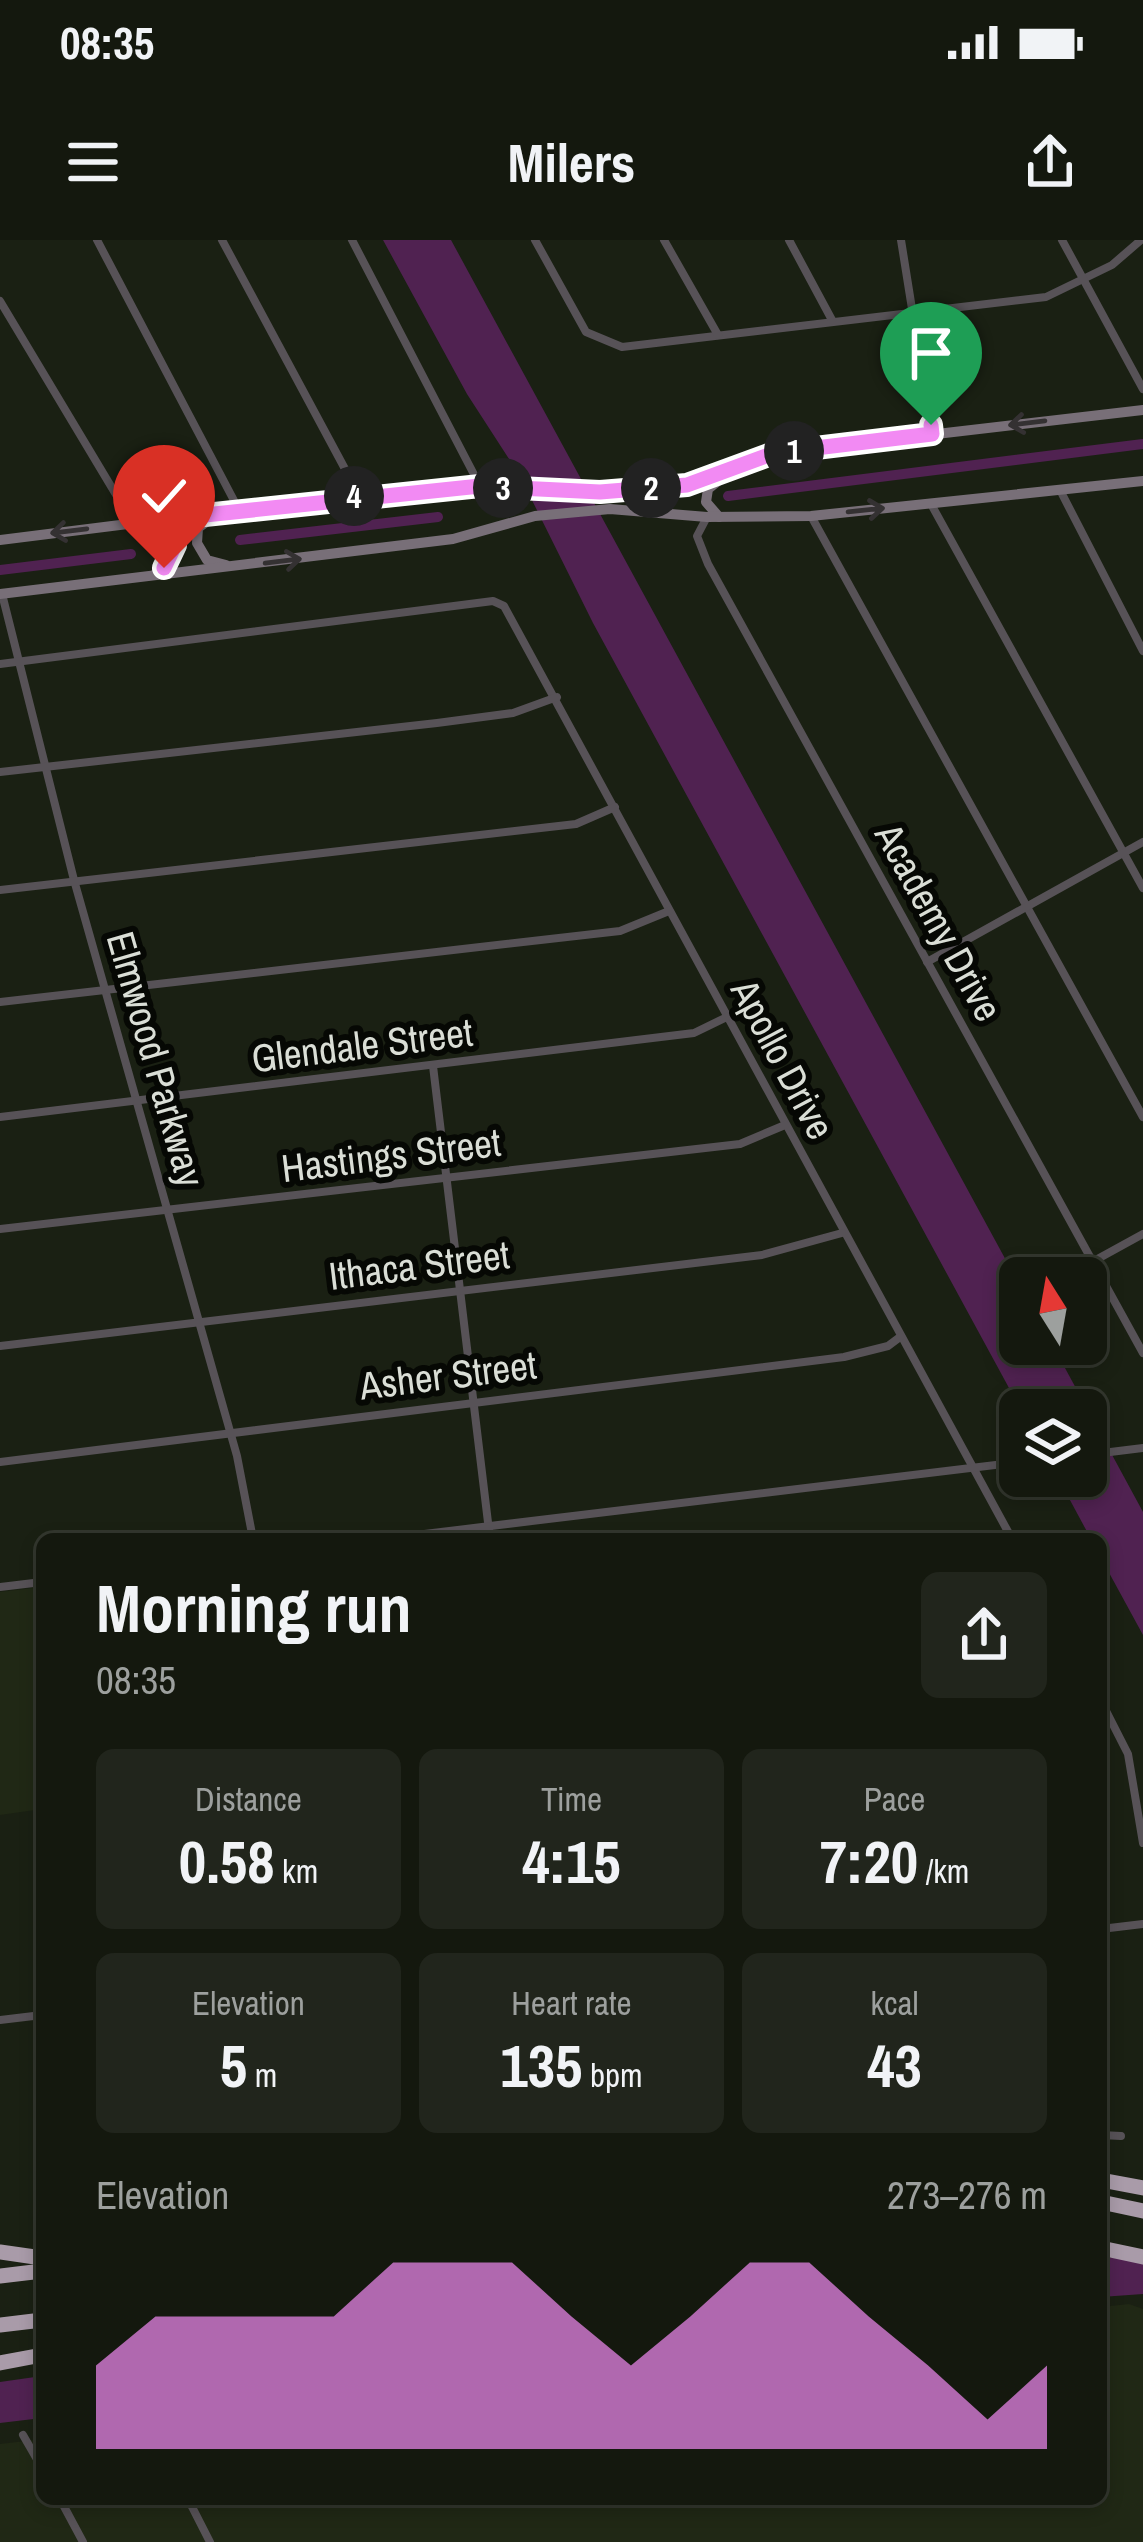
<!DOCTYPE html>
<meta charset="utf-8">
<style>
:root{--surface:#14180e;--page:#21251c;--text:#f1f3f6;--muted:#9da09e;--line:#33372e;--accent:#f28af3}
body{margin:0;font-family:"Archivo Narrow",sans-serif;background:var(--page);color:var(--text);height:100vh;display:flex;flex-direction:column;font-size:45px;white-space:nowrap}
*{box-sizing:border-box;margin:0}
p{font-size:39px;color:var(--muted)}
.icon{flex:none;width:66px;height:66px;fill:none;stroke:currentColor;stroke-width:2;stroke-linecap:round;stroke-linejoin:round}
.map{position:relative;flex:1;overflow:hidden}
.drawer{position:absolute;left:36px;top:1293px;width:1071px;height:972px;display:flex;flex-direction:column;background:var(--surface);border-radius:18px;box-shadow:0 6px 18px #0003,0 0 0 3px var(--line)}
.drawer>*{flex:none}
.needle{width:78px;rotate:349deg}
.fabs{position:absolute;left:999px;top:1017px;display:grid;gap:24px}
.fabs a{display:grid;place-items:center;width:108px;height:108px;border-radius:18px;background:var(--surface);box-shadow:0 6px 18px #0003,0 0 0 3px var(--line);font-size:60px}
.pin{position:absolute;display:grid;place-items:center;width:102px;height:102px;color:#fff;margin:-123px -51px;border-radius:50% 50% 50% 0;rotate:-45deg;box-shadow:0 0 12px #0007}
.pin .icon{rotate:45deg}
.km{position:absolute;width:60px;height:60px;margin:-30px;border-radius:50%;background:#222;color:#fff;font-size:33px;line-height:60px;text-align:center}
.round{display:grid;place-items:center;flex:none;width:126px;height:126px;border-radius:18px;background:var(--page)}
.head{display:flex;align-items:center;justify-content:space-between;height:204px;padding:0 60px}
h1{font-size:66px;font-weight:700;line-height:90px}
.stats{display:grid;grid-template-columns:repeat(3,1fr);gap:18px;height:204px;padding:12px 60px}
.stats div{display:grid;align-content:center;border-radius:18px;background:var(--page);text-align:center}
.stats b{font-size:60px;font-weight:700}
.stats small{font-size:33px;font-weight:400}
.stats p{font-size:33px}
.chart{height:336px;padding:24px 60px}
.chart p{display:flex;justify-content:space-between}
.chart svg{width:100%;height:216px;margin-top:12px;fill:var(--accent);opacity:.7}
.status{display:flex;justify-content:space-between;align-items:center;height:84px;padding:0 60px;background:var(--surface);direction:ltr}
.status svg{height:33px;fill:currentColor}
header{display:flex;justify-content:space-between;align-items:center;height:156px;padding:0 60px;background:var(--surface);font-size:54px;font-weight:700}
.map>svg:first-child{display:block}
.built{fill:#202815}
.water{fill:#502251}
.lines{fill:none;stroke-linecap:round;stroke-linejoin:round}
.canal{stroke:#502251;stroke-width:10}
.minor{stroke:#575257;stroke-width:8}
.secondary{stroke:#786f78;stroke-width:10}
.motorway{stroke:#a99ba9;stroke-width:15}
.oneway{stroke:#343132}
.route-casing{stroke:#fff;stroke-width:24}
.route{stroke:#f28af3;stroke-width:15}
.labels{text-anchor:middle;stroke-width:12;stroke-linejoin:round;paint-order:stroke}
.street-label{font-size:39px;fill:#daded6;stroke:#060804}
</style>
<div class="status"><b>08:35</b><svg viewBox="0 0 49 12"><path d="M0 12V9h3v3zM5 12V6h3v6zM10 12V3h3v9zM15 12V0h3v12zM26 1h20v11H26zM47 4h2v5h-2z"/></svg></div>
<header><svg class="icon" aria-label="menu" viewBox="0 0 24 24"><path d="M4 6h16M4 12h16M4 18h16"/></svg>Milers<svg class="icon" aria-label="share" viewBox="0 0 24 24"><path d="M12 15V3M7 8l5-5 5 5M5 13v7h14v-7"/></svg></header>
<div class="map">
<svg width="1143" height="2302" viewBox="0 0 1143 2302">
<rect width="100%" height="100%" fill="#1a2013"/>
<!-- built -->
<g class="built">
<path d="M42,1347V1569L0,1575V1352Z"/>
<path d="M1129,2064L1143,2069V2302H0V2204L42,2199V2259H1101V2067Z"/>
</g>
<!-- water -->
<g class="water">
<path d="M383,0H451L1020,1046V1104H1052L1143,1272V1395L1101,1318V1299H1091L1057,1236H1086V1170H1021L593,383L520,236L467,154Z"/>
<path d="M1143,2017V2054L1101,2057V2018Z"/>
<path d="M42,2136V2178L0,2183V2142Z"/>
</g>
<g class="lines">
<!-- canal -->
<g class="canal">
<path d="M728,256L1143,204"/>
<path d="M240,300L438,277"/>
<path d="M0,330L131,314"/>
</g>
<!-- minor -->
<g class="minor">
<path d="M97,0L239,270"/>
<path d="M222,0L359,255"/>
<path d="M352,0L480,246"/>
<path d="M535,0L586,92L622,107L1046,57L1112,25L1141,0"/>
<path d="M664,0L718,95"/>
<path d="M789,0L832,80"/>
<path d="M901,0L932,194"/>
<path d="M1062,0L1143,149"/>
<path d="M0,61L133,283"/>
<path d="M1060,250L1143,411"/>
<path d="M931,264L1143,648"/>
<path d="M811,276L1143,877"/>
<path d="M707,277L697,296L708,324L1143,1113"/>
<path d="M2,354L74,640L237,1216L253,1299"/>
<path d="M0,424L493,361L504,366L1012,1299"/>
<path d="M0,532L437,483L513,473L557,457"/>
<path d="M0,650L576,584L615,567"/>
<path d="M927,722L1143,602"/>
<path d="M0,762L620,691L669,671"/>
<path d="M433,826L490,1299"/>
<path d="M0,877L694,793L727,777"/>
<path d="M0,989L740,904L785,885"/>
<path d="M1092,1022L1143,994"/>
<path d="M0,1106L762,1015L842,993"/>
<path d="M1086,1215L1143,1208"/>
<path d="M0,1222L844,1117L888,1106L900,1097"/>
<path d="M383,1299L1020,1222"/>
<path d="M0,1347L42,1342"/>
<path d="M1101,1461L1128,1514L1143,1603"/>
<path d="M1101,1689L1143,1684"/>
<path d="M0,1780L42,1775"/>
<path d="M1101,1895L1121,1896"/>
<path d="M23,2195L42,2228"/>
<path d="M60,2259L83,2302"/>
<path d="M188,2259L210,2302"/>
</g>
<!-- secondary -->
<g class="secondary">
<path d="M216,275L198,288L197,303L207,320L226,325"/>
<path d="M719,277L706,262L708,249L724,236"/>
<path d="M151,282C166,288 175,297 175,314L156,333"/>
<path d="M0,300L359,255L480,246L600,252L687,245L774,213L1143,170"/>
<path d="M0,354L453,299L535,276L610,269L707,277L811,276L1143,241"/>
</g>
<!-- motorway -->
<g class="motorway">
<path d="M1101,1940L1143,1948"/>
<path d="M1101,1962L1143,1971"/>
<path d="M1101,2008L1143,2017"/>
<path d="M0,2012L42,2018"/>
<path d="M0,2036L42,2031"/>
<path d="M0,2085L42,2080"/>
<path d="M0,2123L42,2115"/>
</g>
</g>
<!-- one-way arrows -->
<defs><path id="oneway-shaft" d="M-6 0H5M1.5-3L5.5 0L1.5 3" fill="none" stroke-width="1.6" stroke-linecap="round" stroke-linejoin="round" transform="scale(3)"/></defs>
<g class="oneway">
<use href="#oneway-shaft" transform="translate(1027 183) rotate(173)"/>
<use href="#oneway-shaft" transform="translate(866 270) rotate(-6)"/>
<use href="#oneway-shaft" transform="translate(69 291) rotate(173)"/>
<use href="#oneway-shaft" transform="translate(283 321) rotate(-7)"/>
</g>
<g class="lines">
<!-- route casing -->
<g class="route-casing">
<path id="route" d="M164,328L175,305L169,292L148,281L480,246L600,252L687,245L774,213L932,194L931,185"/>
</g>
<!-- route -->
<use href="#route" class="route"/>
</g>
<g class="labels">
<!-- street labels -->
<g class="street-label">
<text transform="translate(939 682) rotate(61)" y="14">Academy Drive</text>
<text transform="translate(362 805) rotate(-7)" y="14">Glendale Street</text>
<text transform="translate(156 819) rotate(74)" y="14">Elmwood Parkway</text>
<text transform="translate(783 819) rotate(62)" y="14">Apollo Drive</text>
<text transform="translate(391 915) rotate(-7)" y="14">Hastings Street</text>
<text transform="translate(419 1025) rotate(-7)" y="14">Ithaca Street</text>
<text transform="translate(448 1135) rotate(-7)" y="14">Asher Street</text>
</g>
</g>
</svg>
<div class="fabs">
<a><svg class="needle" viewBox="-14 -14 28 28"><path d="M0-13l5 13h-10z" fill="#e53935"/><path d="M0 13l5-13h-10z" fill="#9da09e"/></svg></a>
<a><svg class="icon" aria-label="layers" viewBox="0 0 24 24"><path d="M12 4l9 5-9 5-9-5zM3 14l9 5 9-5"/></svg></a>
</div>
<div class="pin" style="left:931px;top:185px;background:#1e9e55"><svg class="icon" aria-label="arrive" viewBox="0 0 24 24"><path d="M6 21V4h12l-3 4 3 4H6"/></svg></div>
<div class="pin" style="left:164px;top:328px;background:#d93025"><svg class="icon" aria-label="check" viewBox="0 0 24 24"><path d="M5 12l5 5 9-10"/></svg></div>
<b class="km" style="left:794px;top:211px">1</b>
<b class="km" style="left:651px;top:248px">2</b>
<b class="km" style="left:503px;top:248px">3</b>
<b class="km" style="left:354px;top:256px">4</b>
<section class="drawer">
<div class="head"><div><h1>Morning run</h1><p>08:35</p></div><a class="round"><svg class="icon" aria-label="share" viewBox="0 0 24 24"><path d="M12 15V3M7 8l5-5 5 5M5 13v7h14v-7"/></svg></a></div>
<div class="stats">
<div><p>Distance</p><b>0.58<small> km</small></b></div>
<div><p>Time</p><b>4:15</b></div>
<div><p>Pace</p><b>7:20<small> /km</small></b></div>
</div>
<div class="stats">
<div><p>Elevation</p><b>5<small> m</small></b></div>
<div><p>Heart rate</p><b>135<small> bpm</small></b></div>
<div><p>kcal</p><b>43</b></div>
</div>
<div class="chart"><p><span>Elevation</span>273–276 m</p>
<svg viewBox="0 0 160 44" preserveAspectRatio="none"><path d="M0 44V27L10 17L20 17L30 17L40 17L50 6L60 6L70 6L80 17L90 27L100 17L110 6L120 6L130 17L140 27L150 38L160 27V44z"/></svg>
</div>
</section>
</div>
